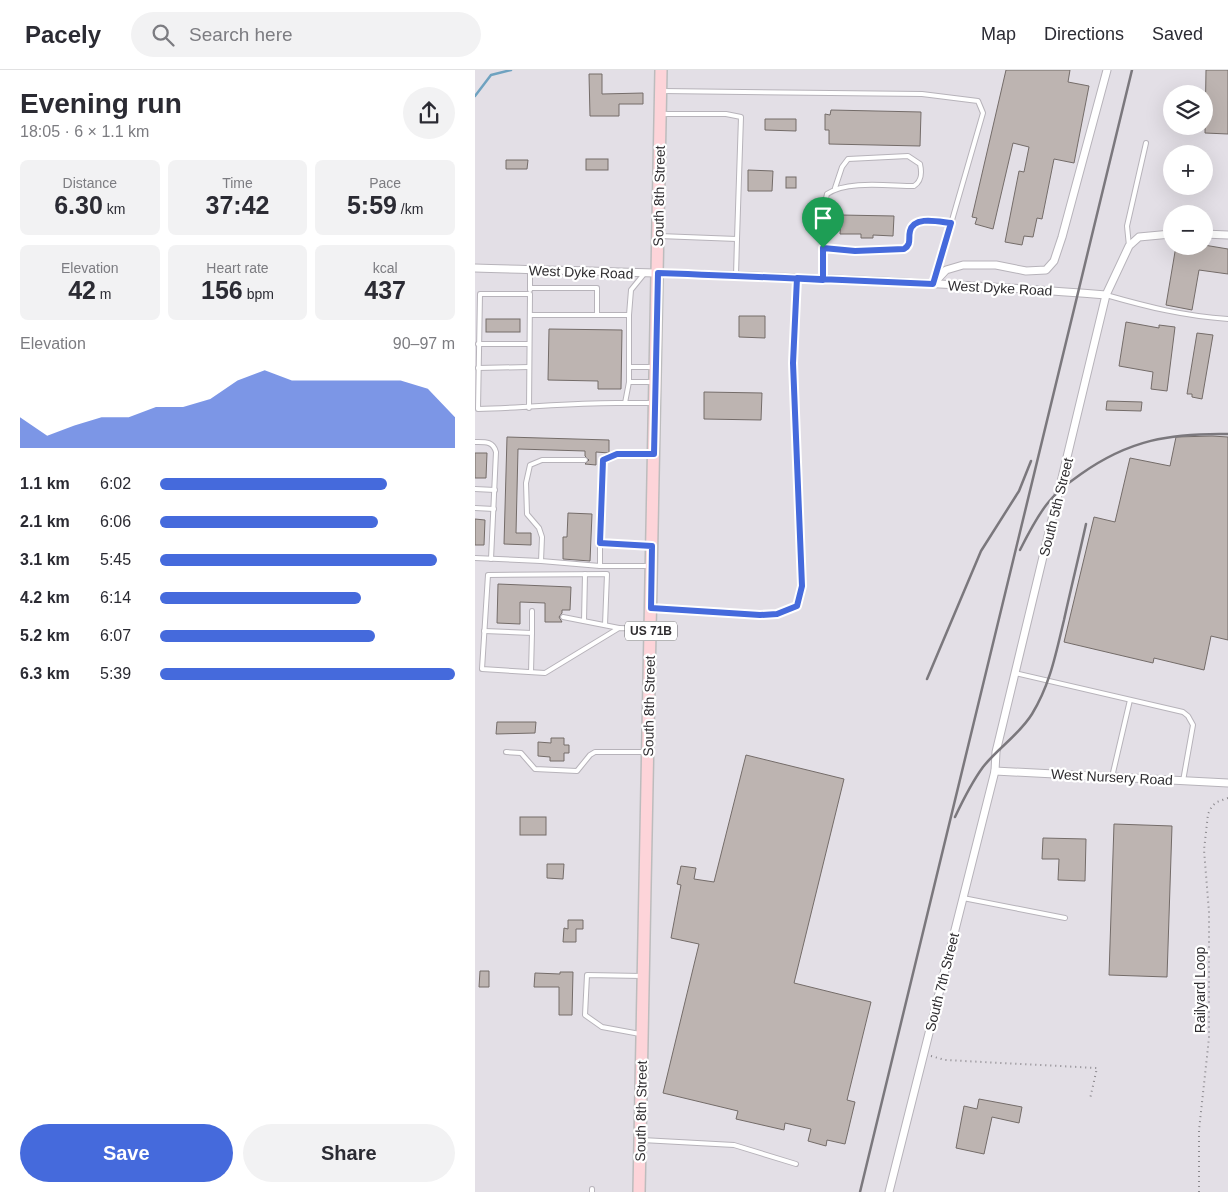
<!DOCTYPE html>
<meta charset="utf-8">
<style>
:root{--surface:#fff;--page:#f2f2f3;--text:#2b2b33;--muted:#7c7c81;--line:#e1e1e2;--accent:#456adc}
body{margin:0;font-family:Helvetica,sans-serif;background:var(--page);color:var(--text);height:100vh;display:flex;flex-direction:column;font-size:19px;white-space:nowrap}
*{box-sizing:border-box;margin:0}
p{font-size:16px;color:var(--muted)}
.icon{flex:none;width:28px;height:28px;fill:none;stroke:currentColor;stroke-width:2;stroke-linecap:round;stroke-linejoin:round}
.map{position:relative;flex:1;overflow:hidden}
.drawer{display:flex;flex-direction:column;background:var(--surface);width:475px}
.drawer>*{flex:none}
.tools{position:absolute;left:688px;top:15px;display:grid;gap:10px}
.tools a{display:grid;place-items:center;width:50px;height:50px;border-radius:50%;background:var(--surface);box-shadow:0 5px 20px #0002;font-size:25px}
.pin{position:absolute;display:grid;place-items:center;width:42px;height:42px;color:#fff;margin:-51px -21px;border-radius:50% 50% 50% 0;rotate:-45deg;box-shadow:0 0 5px #0007}
.pin .icon{rotate:45deg}
.round{display:grid;place-items:center;flex:none;width:52px;height:52px;border-radius:26px;background:var(--page)}
.headline{display:flex;align-items:center;justify-content:space-between;height:85px;padding:0 20px}
h1{font-size:28px;font-weight:700;line-height:38px}
.stats{display:grid;grid-template-columns:repeat(3,1fr);gap:8px;height:85px;padding:5px 20px}
.stats div{display:grid;align-content:center;border-radius:8px;background:var(--page);text-align:center}
.stats b{font-size:25px;font-weight:700}
.stats small{font-size:14px;font-weight:400}
.stats p{font-size:14px}
.chart{height:140px;padding:10px 20px}
.chart p{display:flex;justify-content:space-between}
.chart svg{width:100%;height:90px;margin-top:5px;fill:var(--accent);opacity:.7}
.button{display:flex;gap:10px;margin-top:auto;padding:10px 20px}
.button a{flex:1;height:58px;border-radius:30px;background:var(--accent);color:#fff;font-size:20px;font-weight:700;line-height:58px;text-align:center}
.button a+a{background:var(--page);color:var(--text)}
ul{padding:0 20px;list-style:none;font-size:16px}
li{display:grid;grid-template-columns:80px 60px 1fr;align-items:center;height:38px}
li i{height:12px;border-radius:6px;background:var(--accent)}
header{display:flex;align-items:center;gap:30px;box-sizing:border-box;height:70px;padding:0 25px;background:var(--surface);border-bottom:1px solid var(--line)}
header strong{font-size:24px}
nav{display:flex;gap:28px;margin-inline-start:auto;font-size:18px}
.search{width:350px;height:45px;background:var(--page);display:flex;align-items:center;gap:12px;box-sizing:border-box;padding:0 18px;border-radius:28px;color:var(--muted);font-size:19px}
main{display:flex;flex:1;min-height:0}
.map>svg:first-child{display:block}
.lines{fill:none;stroke-linecap:round;stroke-linejoin:round}
.stream{stroke:#6fa2c0;stroke-width:2.5}
.building{fill:#bdb4b1;stroke:#746c69}
.lane-casing{stroke:#b7b3ba;stroke-width:6}
.street-casing{stroke:#b7b3ba;stroke-width:9}
.primary-casing{stroke:#bcbcbd;stroke-width:14}
.path{stroke:#8a878c;stroke-width:2;stroke-dasharray:1 4;stroke-linecap:butt}
.lane{stroke:#fff;stroke-width:4}
.street{stroke:#fff;stroke-width:7}
.primary{stroke:#fdd4d9;stroke-width:11}
.rail{stroke:#7b787d;stroke-width:2.5}
.route-casing{stroke:#fff;stroke-width:10}
.route{stroke:#456adc;stroke-width:6}
.labels{text-anchor:middle;stroke-width:4.5;stroke-linejoin:round;paint-order:stroke}
.shield{fill:#fff;stroke:#6d6c6e;stroke-width:1}
.shield-label{font-size:12px;font-weight:bold;fill:#2f2d30}
.street-label{font-size:14px;fill:#2f2d30;stroke:#fff}
</style>
<header>
<strong>Pacely</strong>
<div class="search"><svg class="icon" aria-label="search" viewBox="0 0 24 24"><circle cx="10" cy="10" r="6"/><path d="M15 15l6 6"/></svg>Search here</div>
<nav><a>Map</a><a>Directions</a><a>Saved</a></nav>
</header>
<main>
<section class="drawer">
<div class="headline"><div><h1>Evening run</h1><p>18:05 · 6 × 1.1 km</p></div><a class="round"><svg class="icon" aria-label="share" viewBox="0 0 24 24"><path d="M12 15V3M7 8l5-5 5 5M5 13v7h14v-7"/></svg></a></div>
<div class="stats">
<div><p>Distance</p><b>6.30<small> km</small></b></div>
<div><p>Time</p><b>37:42</b></div>
<div><p>Pace</p><b>5:59<small> /km</small></b></div>
</div>
<div class="stats">
<div><p>Elevation</p><b>42<small> m</small></b></div>
<div><p>Heart rate</p><b>156<small> bpm</small></b></div>
<div><p>kcal</p><b>437</b></div>
</div>
<div class="chart"><p><span>Elevation</span>90–97 m</p>
<svg viewBox="0 0 160 44" preserveAspectRatio="none"><path d="M0 44V29L10 38L20 33L30 29L40 29L50 24L60 24L70 20L80 11L90 6L100 11L110 11L120 11L130 11L140 11L150 15L160 29V44z"/></svg>
</div>
<ul>
<li><b>1.1 km</b>6:02<i style="width:77%"></i></li>
<li><b>2.1 km</b>6:06<i style="width:74%"></i></li>
<li><b>3.1 km</b>5:45<i style="width:94%"></i></li>
<li><b>4.2 km</b>6:14<i style="width:68%"></i></li>
<li><b>5.2 km</b>6:07<i style="width:73%"></i></li>
<li><b>6.3 km</b>5:39<i style="width:100%"></i></li>
</ul>
<div class="button"><a>Save</a><a>Share</a></div>
</section>
<div class="map">
<svg width="753" height="1122" viewBox="0 0 753 1122">
<rect width="100%" height="100%" fill="#e3dfe6"/>
<g class="lines">
<!-- stream -->
<path class="stream" d="M0,26L16,5L36,0"/>
</g>
<!-- building -->
<g class="building">
<path d="M531,0H595L593,12L614,16L599,93L579,89L567,149L562,148L558,167L549,166L547,175L530,172L544,101L549,102L554,77L538,73L518,159L500,154L502,148L497,147Z"/>
<path d="M731,0H753V64L730,63Z"/>
<path d="M114,4H127V24L168,23V34H144V46H115Z"/>
<path d="M356,40L446,42L445,76L354,74V60H350V44L355,45Z"/>
<path d="M290,49H321V61L290,60Z"/>
<rect x="111" y="89" width="22" height="11"/>
<path d="M31,90H53L52,99H31Z"/>
<path d="M273,100L298,101L297,121H273Z"/>
<rect x="311" y="107" width="10" height="11"/>
<path d="M366,145L419,146L418,166L398,165V168H386V164H365Z"/>
<path d="M729,175L753,179V204L724,200L717,240L691,235L701,176Z"/>
<path d="M264,246H290V268L264,267Z"/>
<rect x="11" y="249" width="34" height="13"/>
<path d="M651,252L684,258V255L700,257L692,321L676,319L678,302L644,296Z"/>
<path d="M74,259L147,260L146,319H123V311L73,310Z"/>
<path d="M722,263L738,265L727,329L717,327V324H712Z"/>
<path d="M229,322L287,323L286,350L229,349Z"/>
<path d="M632,331L667,332L666,341L631,340Z"/>
<path d="M737,366L753,367V570L736,566L729,600L679,588L678,593L589,572L619,447L640,452L655,388L695,396L701,367Z"/>
<path d="M32,367L134,370V383L121,382V395L110,394L114,390L110,386V381L43,379L41,463H56V475L29,474Z"/>
<path d="M0,383H12L11,408H0Z"/>
<path d="M93,443L117,444L115,491L88,489V467H92Z"/>
<path d="M0,449L10,450L9,475H0Z"/>
<path d="M23,514L96,517L95,540H87V543L84,547L87,552H70V533L45,532V554L22,553Z"/>
<path d="M22,652H61L60,663L21,664Z"/>
<path d="M76,668H89V675H94V683H89V691H75V687L63,686V672L76,673Z"/>
<path d="M271,685L369,709L319,913L396,932L372,1030L380,1032L370,1074L352,1070L351,1076L333,1071L336,1059L310,1053L309,1060L261,1049L263,1041L188,1023L224,874L196,868L206,815L202,814L206,796L221,798L219,809L239,812Z"/>
<rect x="45" y="747" width="26" height="18"/>
<path d="M639,754L697,756L692,907L634,905Z"/>
<path d="M568,768L611,769L610,811L583,810L584,789H567Z"/>
<path d="M72,794H89L88,809L72,808Z"/>
<path d="M93,850H108V859H101V872H88L89,858L93,859Z"/>
<path d="M5,901H14V917H4Z"/>
<path d="M85,902H98L97,945H84V917H59L60,903L85,904Z"/>
<path d="M504,1029L547,1037L544,1053L517,1047L509,1084L481,1078L489,1036L502,1039Z"/>
</g>
<g class="lines">
<!-- lane casing -->
<g class="lane-casing">
<g id="lane">
<path d="M187,21L447,24L503,31L508,43L460,209"/>
<path d="M186,44H251L266,47L262,169"/>
<path d="M184,166L262,169L261,206"/>
<path d="M654,176L652,156L671,73"/>
<path d="M348,178L380,181L429,179C437,173 433,169 435,161C439,145 465,152 476,153"/>
<path d="M169,204L156,220L154,245V312L150,333H178"/>
<path d="M348,210V141L352,124C372,110 414,116 439,116C447,111 447,103 445,94L433,86L373,89L367,97L360,118"/>
<path d="M55,218H122V245"/>
<path d="M55,220V200"/>
<path d="M631,225C673,237 709,246 753,249"/>
<path d="M55,245H154"/>
<path d="M3,274H54"/>
<path d="M154,297H180"/>
<path d="M3,298L54,297"/>
<path d="M154,312H179"/>
<path d="M54,338L55,224H5L3,339C52,338 101,332 150,333"/>
<path d="M0,372C10,372 18,371 21,382L16,489"/>
<path d="M110,390H67L55,395L51,413L52,444L64,458L67,467L66,491L125,496"/>
<path d="M0,419L20,420"/>
<path d="M0,438L19,439"/>
<path d="M125,473V496H175"/>
<path d="M175,476L125,473L128,390L142,384H177"/>
<path d="M0,488L66,491"/>
<path d="M178,538L285,545L301,544L322,535L327,516L318,293L322,209"/>
<path d="M88,547L144,558"/>
<path d="M109,551L110,504"/>
<path d="M130,555L132,504L13,505L7,599L70,603L144,558L173,559"/>
<path d="M9,561L57,563L56,602"/>
<path d="M57,563V541"/>
<path d="M540,603L708,642L713,646L718,655L708,711"/>
<path d="M31,682L46,683L60,699L102,701L115,685L120,682H170"/>
<path d="M637,707L655,630"/>
<path d="M488,828L590,848"/>
<path d="M165,964L127,957L110,945L112,905L167,906"/>
<path d="M167,1070L259,1075L321,1094"/>
<path d="M117,1122V1119"/>
</g>
</g>
<!-- street casing -->
<g class="street-casing">
<g id="street">
<path d="M729,164L753,165"/>
<path d="M0,198C210,204 421,208 631,225"/>
<path d="M458,214L471,200L488,195H521L551,201L571,200L579,191L587,167L632,0"/>
<path d="M520,701L753,713"/>
<path d="M414,1122L520,701L521,682L631,225L654,176L664,167L696,164"/>
</g>
</g>
<!-- primary casing -->
<g class="primary-casing">
<path id="primary" d="M164,1122L186,0"/>
</g>
<!-- path -->
<g class="path">
<path d="M456,986L470,990L622,998L615,1029"/>
<path d="M724,1122V1060L734,968V842L729,780L733,744L737,736L742,732L753,728"/>
</g>
<!-- lane -->
<use href="#lane" class="lane"/>
<!-- street -->
<use href="#street" class="street"/>
<!-- primary -->
<use href="#primary" class="primary"/>
<!-- rail -->
<g class="rail">
<path d="M545,480C553,464 561,448 572,434C581,422 593,413 606,404C654,370 695,363 753,364"/>
<path d="M452,609L506,481L544,421L556,391"/>
<path d="M480,747C488,730 497,712 508,697C523,678 544,665 557,644C575,615 581,583 589,550C596,518 604,486 611,454"/>
<path d="M385,1122L657,0"/>
</g>
</g>
<g class="lines">
<!-- route casing -->
<g class="route-casing">
<path id="route" d="M348,178V210C293,207 238,205 183,203L179,384H142L128,390L125,473L177,476L176,538L285,545L302,544L322,536L327,516L318,293L322,208L458,214L476,153C465,152 439,145 435,161C433,169 437,174 429,179L380,181L348,178"/>
</g>
<!-- route -->
<use href="#route" class="route"/>
</g>
<g class="labels">
<!-- shield labels -->
<rect class="shield" x="150" y="551.5" width="52" height="19" rx="4"/>
<g class="shield-label">
<text x="176" y="565">US 71B</text>
</g>
<!-- street labels -->
<g class="street-label">
<text transform="translate(184 126) rotate(-89)" y="5">South 8th Street</text>
<text transform="translate(106 202) rotate(2)" y="5">West Dyke Road</text>
<text transform="translate(525 218) rotate(3)" y="5">West Dyke Road</text>
<text transform="translate(581 437) rotate(-76)" y="5">South 5th Street</text>
<text transform="translate(174 636) rotate(-89)" y="5">South 8th Street</text>
<text transform="translate(637 707) rotate(3)" y="5">West Nursery Road</text>
<text transform="translate(467 912) rotate(-76)" y="5">South 7th Street</text>
<text transform="translate(725 920) rotate(-90)" y="5">Railyard Loop</text>
<text transform="translate(166 1041) rotate(-89)" y="5">South 8th Street</text>
</g>
</g>
</svg>
<div class="tools">
<a><svg class="icon" aria-label="layers" viewBox="0 0 24 24"><path d="M12 4l9 5-9 5-9-5zM3 14l9 5 9-5"/></svg></a>
<a>+</a>
<a>−</a>
</div>
<div class="pin" style="left:348px;top:178px;background:#1e9e55"><svg class="icon" aria-label="arrive" viewBox="0 0 24 24"><path d="M6 21V4h12l-3 4 3 4H6"/></svg></div>
</div>
</main>
